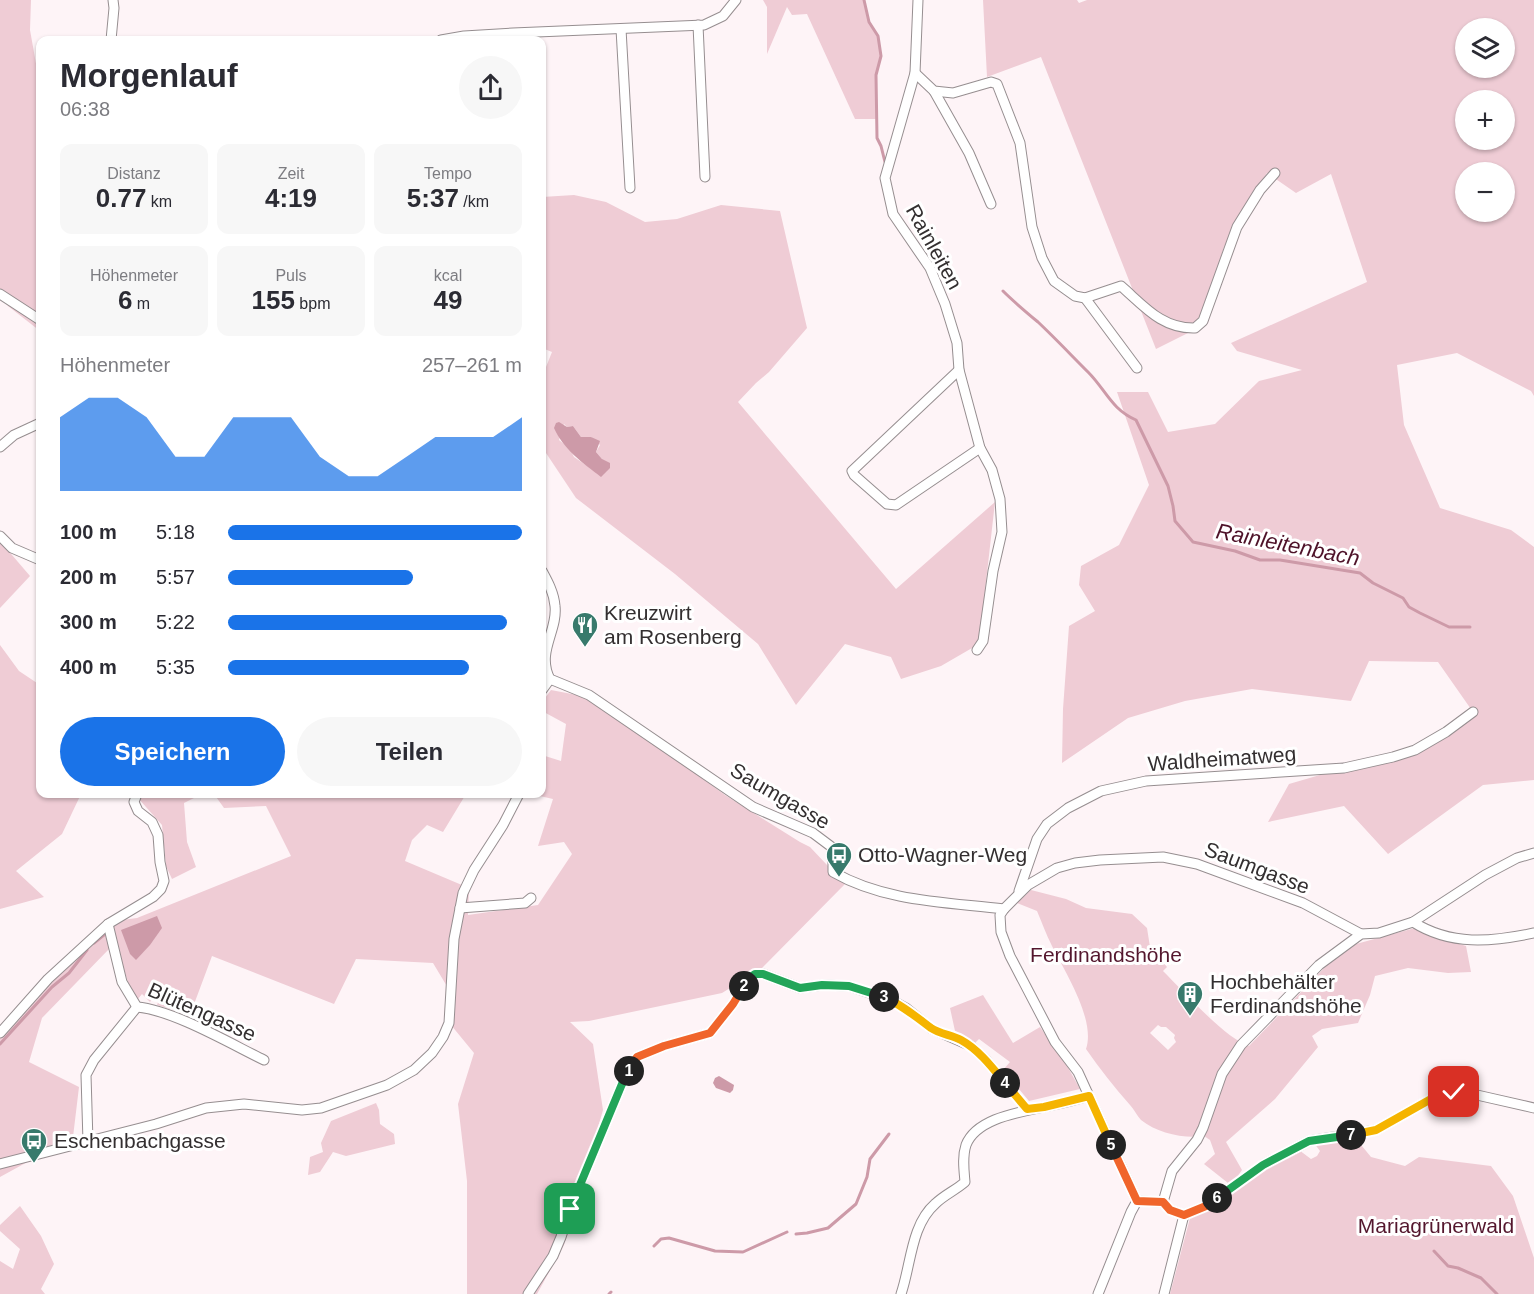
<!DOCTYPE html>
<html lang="de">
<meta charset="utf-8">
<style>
:root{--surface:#fff;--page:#f7f7f7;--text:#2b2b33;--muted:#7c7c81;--accent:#1a73e8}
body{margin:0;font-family:Helvetica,sans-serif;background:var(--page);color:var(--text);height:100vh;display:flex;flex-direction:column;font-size:22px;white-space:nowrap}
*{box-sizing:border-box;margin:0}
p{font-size:20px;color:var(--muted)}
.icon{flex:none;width:33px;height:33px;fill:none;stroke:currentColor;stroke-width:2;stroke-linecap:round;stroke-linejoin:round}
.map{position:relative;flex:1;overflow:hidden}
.details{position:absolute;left:36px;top:36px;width:510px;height:762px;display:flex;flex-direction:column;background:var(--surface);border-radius:12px;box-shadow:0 2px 4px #0004}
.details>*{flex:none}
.tools{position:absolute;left:1455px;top:18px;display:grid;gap:12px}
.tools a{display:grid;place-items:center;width:60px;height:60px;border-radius:50%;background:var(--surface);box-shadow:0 2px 4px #0004;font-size:30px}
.pin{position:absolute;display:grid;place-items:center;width:51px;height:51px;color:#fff;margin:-26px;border-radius:12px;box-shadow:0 3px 9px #0006}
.km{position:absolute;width:30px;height:30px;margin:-15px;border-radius:50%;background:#222;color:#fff;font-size:16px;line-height:30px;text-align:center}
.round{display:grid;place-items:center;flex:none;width:63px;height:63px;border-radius:32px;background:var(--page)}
.headline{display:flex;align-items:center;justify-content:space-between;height:102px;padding:0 24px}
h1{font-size:33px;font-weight:800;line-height:45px}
.metrics{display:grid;grid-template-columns:repeat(3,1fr);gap:9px;height:102px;padding:6px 24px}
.metrics div{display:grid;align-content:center;border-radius:12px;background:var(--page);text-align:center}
.metrics b{font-size:26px;font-weight:800}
.metrics small{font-size:16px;font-weight:400}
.metrics p{font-size:16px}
.chart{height:168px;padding:12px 24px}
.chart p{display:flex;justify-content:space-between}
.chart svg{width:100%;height:108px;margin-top:6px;fill:var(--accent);opacity:.7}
.cta{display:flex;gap:12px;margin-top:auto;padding:12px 24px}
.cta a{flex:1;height:69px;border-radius:36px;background:var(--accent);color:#fff;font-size:24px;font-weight:800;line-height:69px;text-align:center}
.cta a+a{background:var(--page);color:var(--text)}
ul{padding:0 24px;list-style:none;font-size:20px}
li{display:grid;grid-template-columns:96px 72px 1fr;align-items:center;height:45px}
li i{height:15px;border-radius:8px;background:var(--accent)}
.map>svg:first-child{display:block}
.green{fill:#efccd5;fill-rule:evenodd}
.water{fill:#cd9aa8}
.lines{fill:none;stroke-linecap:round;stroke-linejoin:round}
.stream{stroke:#cd9aa8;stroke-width:3}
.minor-casing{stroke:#968e90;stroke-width:11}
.minor{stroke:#fff;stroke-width:9}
.split-1-casing{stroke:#fff;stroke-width:12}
.split-2-casing{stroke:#fff;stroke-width:12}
.split-3-casing{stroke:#fff;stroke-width:12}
.split-4-casing{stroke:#fff;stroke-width:12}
.split-5-casing{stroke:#fff;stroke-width:12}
.split-6-casing{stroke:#fff;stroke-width:12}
.split-7-casing{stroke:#fff;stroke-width:12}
.split-8-casing{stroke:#fff;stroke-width:12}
.split-1{stroke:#22a559;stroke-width:8}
.split-2{stroke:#f0652b;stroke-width:8}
.split-3{stroke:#22a559;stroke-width:8}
.split-4{stroke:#f5b400;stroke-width:8}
.split-5{stroke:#f5b400;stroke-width:8}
.split-6{stroke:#f0652b;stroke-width:8}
.split-7{stroke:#22a559;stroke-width:8}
.split-8{stroke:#f5b400;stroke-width:8}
.labels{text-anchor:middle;stroke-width:6;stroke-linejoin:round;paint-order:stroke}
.street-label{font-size:21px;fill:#332f30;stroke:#fff}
.poi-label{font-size:21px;fill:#332f30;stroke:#fff;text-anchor:start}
.park-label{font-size:21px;fill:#54172e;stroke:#fff}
.water-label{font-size:22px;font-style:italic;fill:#4e1229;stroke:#fff}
</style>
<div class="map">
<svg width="1534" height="1294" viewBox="0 0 1534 1294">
<rect width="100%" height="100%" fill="#fef4f7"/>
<!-- green -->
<g class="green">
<path d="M0,0H31L30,30L40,86V331L8,306L0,290Z"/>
<path d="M763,0H864L869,22L878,36L881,56L876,75L877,119H855L807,14L792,15L787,7L767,54V7Z"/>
<path d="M983,0H1077L1079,3L1087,0H1534V396L1531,391L1457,353L1397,365L1404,425L1440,508L1511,530L1534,547V780L1483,785L1388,854L1344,806L1268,822L1289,784L1344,768L1393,757L1473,712L1438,662L1369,661L1351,701L1252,689L1185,701L1128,718L1062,763L1063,709L1069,626L1095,611L1079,585L1081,566L1119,545L1149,485L1117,392H1148L1168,432L1215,424L1259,381L1302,370L1237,351L1231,343L1367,282L1331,174L1296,193L1267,173L1224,247L1217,270L1208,323L1156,349L1041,57L987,77ZM1466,28H1504V68H1466ZM1466,100H1504V140H1466ZM1466,172H1504V212H1466Z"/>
<path d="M574,195L606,202L645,222L677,219L721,205L780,211L807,328L769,372L756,383L738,402L896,589L995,502L979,644L941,666L901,679L891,657L845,644L796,705L758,644L675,574L576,498L542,447V377L552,352L542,348V197ZM564,424L567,427L573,426L581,437H591L600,445L596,452L602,459V476L574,457L570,449L559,440Z"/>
<path d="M0,541L30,576L0,608Z"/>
<path d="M0,645L19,671L40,685V794H81L62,834L16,871L44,897L0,909Z"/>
<path d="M551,690L582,696L665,751L725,795L800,842L810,847L845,884L761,969L722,993L589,1021L570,1022L593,1044L603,1110L564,1245L537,1294H467V1181L458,1104L474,1053L451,1025V993L433,963L356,959L334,1004L212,956L190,1015L157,1005L159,1000L153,998L150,1002L142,994L138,999L130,988L121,961L110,948L42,1018L29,1062L79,1087L73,1137L0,1177V1035L108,924L122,920L137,918L291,856L266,806L224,808L214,794H466L443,832L427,825L412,840L405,861L469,888L468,915L538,905L572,854L564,842L538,846L553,799L531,794H542V755L561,761L566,724L542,711V702Z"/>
<path d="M141,794H202L184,803L187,842L196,867L172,879L166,866L162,825L138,798Z"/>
<path d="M1031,890L1066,899L1086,908L1132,914L1147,928L1150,947L1167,967L1163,971C1182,990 1226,1039 1249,1046L1330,962L1356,944L1415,928L1427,934L1466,946L1471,972L1448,973L1408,968L1375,976L1370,995L1358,1023L1322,1029L1312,1036L1318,1047L1275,1099L1226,1142L1242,1170L1237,1177L1228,1183L1204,1164L1215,1154L1210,1140L1204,1136C1184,1139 1157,1133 1141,1120C1137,1116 1134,1109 1130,1105C1114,1087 1100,1069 1086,1049C1096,1020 1065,972 1052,946C1046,934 1042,923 1037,911L1017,903ZM1158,1025L1161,1027H1166L1175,1035L1174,1038L1176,1042L1168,1050L1150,1033Z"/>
<path d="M983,995L1013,1043L1040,1027L1066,1064L1080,1089L1029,1101L1003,1070L1010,1062L979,1039L975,1043L955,1031L950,1008Z"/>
<path d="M376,1103L379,1110L380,1124L394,1134L395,1144L346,1156L333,1152L320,1172L308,1175L310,1157L323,1152L321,1143L331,1121Z"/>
<path d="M1357,1140L1371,1157L1405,1166L1419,1157L1491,1166L1513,1196L1534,1258V1294H1170L1190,1218L1269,1165L1299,1150L1311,1159L1317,1156L1320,1151L1314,1143Z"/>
<path d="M20,1206L41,1236L54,1264L41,1289L45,1294H0V1261L13,1269L20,1249L0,1231V1225Z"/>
</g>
<!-- water -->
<g class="water">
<path d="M559,422L567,427L573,426L581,437H591L600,441L596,452L602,459L610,463V468L601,477C583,463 563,449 554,428L556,423Z"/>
<path d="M157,916L162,928L150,945L136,960L130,954L121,930Z"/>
<path d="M719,1076L734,1085L733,1090L730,1093L716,1088L713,1083L715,1078Z"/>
</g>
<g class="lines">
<!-- stream -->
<g class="stream">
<path d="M864,0L869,22L878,36L881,56L876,75L877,138L881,146L885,162"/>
<path d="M1003,291C1014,302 1026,312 1038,322C1055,338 1071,355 1088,372C1106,390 1111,409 1136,420L1168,486L1173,506L1175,521L1193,542L1235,551L1260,560H1280L1360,573L1373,583L1403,598L1409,607L1420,613L1449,627H1470"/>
<path d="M94,943L104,935"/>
<path d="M0,1044L52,987L69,973L87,950"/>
<path d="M796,1234L807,1233L828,1228L856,1204L867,1177L870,1159L889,1134"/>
<path d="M654,1246L661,1239L669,1238L715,1251L743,1252L787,1232"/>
<path d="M1434,1251L1448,1266L1458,1268L1481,1278L1497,1294"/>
<path d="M609,1294L611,1292"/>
</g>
<!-- minor casing -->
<g class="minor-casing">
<g id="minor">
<path d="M918,0L915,73L885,178L893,214L930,268L945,304L957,343L959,370L980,448L992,470L1000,499L1002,532L993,571L983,641L977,650"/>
<path d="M698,25L705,177"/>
<path d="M621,29L630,188"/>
<path d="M111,40L114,8L113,0"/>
<path d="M441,40L464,36L513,33L704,25L723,16L736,0"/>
<path d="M915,73L934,91L953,93L991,82L997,84L1020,143L1032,227L1042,258L1054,281L1075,296L1085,298L1121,286C1144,306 1162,329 1195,328L1203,321L1237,227L1260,190L1275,173"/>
<path d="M934,91L969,153L991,204"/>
<path d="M0,294L40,320"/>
<path d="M1085,298L1137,368"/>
<path d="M959,370L852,471L854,475L887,504L896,505L980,448"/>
<path d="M0,447L14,435L40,423"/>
<path d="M0,536L12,548L40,560"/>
<path d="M542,571C548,582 554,593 555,606C558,631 536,652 550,679L589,695L753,807L813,833L833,848V872C885,902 946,902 1004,909"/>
<path d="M542,690L550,679"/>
<path d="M1019,891L1037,839L1047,824L1068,808L1101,791L1146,781L1344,768L1393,757L1415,750L1446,732L1473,712"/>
<path d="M460,908L525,903L531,898"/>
<path d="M1413,922C1451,946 1491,942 1534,933"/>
<path d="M108,924L122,982L137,1007"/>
<path d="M137,1007C173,1010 231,1044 264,1060"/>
<path d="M0,1033L48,979L108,924L153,897L161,889L164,881L160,862L158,835L152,822L138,811L134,802L137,794"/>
<path d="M88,1142L86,1075L94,1060L137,1007"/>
<path d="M0,1164L156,1124L206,1108L244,1104L302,1110L321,1108L387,1085L414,1070L432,1053L443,1037L449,1023L454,939L463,893L474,870L503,825L519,794"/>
<path d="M1137,1201L1078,1072L1055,1042L1010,956L1001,932L1000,915L1004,909L1028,885L1057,868L1075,863L1100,860L1163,857L1197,864L1303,903L1361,934"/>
<path d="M1137,1201L1163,1202"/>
<path d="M1163,1202L1172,1171L1197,1140L1203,1128L1222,1074L1241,1045L1319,965L1361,934L1379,933L1413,922L1485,875L1517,858L1534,853"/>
<path d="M1163,1202L1170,1210L1184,1215"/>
<path d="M1184,1215L1206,1206L1263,1165L1309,1141L1376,1130L1431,1099L1454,1092L1477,1095L1534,1108"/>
<path d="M528,1294L553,1256L561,1237L570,1209L622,1084L637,1057L664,1046L710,1033L733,1004L748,979L755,974H763L800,988L823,985L849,986L893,1001L906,1008L932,1029L971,1046L986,1060L1027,1109"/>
<path d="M901,1294C911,1265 911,1225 935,1204C944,1195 956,1190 965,1182C964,1170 962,1157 966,1145C977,1117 1023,1112 1048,1106C1062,1104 1075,1100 1089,1096"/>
<path d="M1098,1294L1131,1212L1137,1201"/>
<path d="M1164,1294L1184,1215"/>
</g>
</g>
<!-- minor -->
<use href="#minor" class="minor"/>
</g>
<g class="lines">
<!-- split-1 casing -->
<g class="split-1-casing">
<path id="split-1" d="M570,1209L622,1084L629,1071"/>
</g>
<!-- split-2 casing -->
<g class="split-2-casing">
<path id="split-2" d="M629,1071L637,1057L664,1046L710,1033L733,1004L744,986"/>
</g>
<!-- split-3 casing -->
<g class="split-3-casing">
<path id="split-3" d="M744,986L748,979L755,974H763L800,988L822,985L849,986L884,997"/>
</g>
<!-- split-4 casing -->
<g class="split-4-casing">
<path id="split-4" d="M884,997C902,1005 915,1016 931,1028C940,1034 952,1035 961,1040C979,1050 992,1067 1005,1083"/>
</g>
<!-- split-5 casing -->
<g class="split-5-casing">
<path id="split-5" d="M1005,1083L1027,1109L1044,1107L1089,1096L1111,1145"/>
</g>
<!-- split-6 casing -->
<g class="split-6-casing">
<path id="split-6" d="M1111,1145L1137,1201L1163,1202L1170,1210L1184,1215L1206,1206L1217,1198"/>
</g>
<!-- split-7 casing -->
<g class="split-7-casing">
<path id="split-7" d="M1217,1198L1263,1165L1309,1141L1351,1135"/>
</g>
<!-- split-8 casing -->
<g class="split-8-casing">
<path id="split-8" d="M1351,1135L1376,1130L1431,1099L1454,1092"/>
</g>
<!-- split-1 -->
<use href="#split-1" class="split-1"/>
<!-- split-2 -->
<use href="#split-2" class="split-2"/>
<!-- split-3 -->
<use href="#split-3" class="split-3"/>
<!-- split-4 -->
<use href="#split-4" class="split-4"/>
<!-- split-5 -->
<use href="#split-5" class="split-5"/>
<!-- split-6 -->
<use href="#split-6" class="split-6"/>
<!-- split-7 -->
<use href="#split-7" class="split-7"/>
<!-- split-8 -->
<use href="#split-8" class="split-8"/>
</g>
<!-- icons -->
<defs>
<g id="restaurant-pin" transform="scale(1.35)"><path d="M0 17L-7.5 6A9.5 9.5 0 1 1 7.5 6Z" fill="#387a6c" stroke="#fff"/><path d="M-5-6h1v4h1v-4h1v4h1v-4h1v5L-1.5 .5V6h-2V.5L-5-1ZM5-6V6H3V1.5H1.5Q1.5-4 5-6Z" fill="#fff"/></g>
<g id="bus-pin" transform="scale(1.35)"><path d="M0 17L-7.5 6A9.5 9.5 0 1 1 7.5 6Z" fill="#387a6c" stroke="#fff"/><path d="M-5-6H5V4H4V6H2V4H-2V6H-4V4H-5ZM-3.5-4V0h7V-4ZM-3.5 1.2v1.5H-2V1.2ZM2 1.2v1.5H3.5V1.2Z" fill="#fff"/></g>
<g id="building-pin" transform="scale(1.35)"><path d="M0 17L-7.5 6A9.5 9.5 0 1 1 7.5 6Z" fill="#387a6c" stroke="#fff"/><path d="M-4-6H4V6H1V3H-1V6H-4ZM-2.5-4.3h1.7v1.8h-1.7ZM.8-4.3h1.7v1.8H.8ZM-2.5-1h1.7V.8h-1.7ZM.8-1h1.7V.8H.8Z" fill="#fff"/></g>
</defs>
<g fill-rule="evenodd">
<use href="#restaurant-pin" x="585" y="625"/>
<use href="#bus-pin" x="839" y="855"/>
<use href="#building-pin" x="1190" y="994"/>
<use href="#bus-pin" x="34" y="1141"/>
</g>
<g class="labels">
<!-- street labels -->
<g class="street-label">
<text transform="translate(934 247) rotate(61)" y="7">Rainleiten</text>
<text transform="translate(1222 759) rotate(-4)" y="7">Waldheimatweg</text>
<text transform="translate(780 796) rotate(30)" y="7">Saumgasse</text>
<text transform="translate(1257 868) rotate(21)" y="7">Saumgasse</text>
<text transform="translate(202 1012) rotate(24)" y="7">Blütengasse</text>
</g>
<!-- poi labels -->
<g class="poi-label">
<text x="604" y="620">Kreuzwirt<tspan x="604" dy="24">am Rosenberg</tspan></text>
<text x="858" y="862">Otto-Wagner-Weg</text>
<text x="1210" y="989">Hochbehälter<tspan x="1210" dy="24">Ferdinandshöhe</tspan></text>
<text x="54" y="1148">Eschenbachgasse</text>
</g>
<!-- park labels -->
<g class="park-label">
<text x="1106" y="962">Ferdinandshöhe</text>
<text x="1436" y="1233">Mariagrünerwald</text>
</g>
<!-- water labels -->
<g class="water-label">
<text transform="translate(1288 544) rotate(11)" y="8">Rainleitenbach</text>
</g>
</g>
</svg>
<div class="tools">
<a><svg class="icon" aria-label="layers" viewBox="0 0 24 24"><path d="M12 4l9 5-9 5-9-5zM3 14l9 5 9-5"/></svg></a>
<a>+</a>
<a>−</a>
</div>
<div class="pin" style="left:570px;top:1209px;background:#1e9e55"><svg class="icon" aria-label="arrive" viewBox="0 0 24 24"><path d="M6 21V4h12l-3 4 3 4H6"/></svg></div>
<div class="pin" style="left:1454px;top:1092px;background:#d93025"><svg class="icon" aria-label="check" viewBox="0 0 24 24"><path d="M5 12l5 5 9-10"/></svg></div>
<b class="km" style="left:629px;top:1071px">1</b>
<b class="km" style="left:744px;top:986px">2</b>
<b class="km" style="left:884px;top:997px">3</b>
<b class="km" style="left:1005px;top:1083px">4</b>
<b class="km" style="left:1111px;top:1145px">5</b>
<b class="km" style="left:1217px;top:1198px">6</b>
<b class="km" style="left:1351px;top:1135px">7</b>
<section class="details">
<div class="headline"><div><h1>Morgenlauf</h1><p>06:38</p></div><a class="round"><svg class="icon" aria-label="share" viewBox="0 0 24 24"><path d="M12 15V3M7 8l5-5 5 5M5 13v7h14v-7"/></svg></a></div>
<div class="metrics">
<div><p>Distanz</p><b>0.77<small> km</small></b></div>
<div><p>Zeit</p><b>4:19</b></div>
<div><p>Tempo</p><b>5:37<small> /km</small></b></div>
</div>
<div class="metrics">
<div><p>Höhenmeter</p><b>6<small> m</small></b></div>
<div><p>Puls</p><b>155<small> bpm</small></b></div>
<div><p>kcal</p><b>49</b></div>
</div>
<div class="chart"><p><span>Höhenmeter</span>257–261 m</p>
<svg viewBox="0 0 160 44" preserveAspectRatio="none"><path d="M0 44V14L10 6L20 6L30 14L40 30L50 30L60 14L70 14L80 14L90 30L100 38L110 38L120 30L130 22L140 22L150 22L160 14V44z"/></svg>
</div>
<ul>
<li><b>100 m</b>5:18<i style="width:100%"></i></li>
<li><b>200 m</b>5:57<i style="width:63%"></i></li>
<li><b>300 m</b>5:22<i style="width:95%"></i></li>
<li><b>400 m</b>5:35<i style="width:82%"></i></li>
</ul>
<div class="cta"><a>Speichern</a><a>Teilen</a></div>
</section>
</div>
